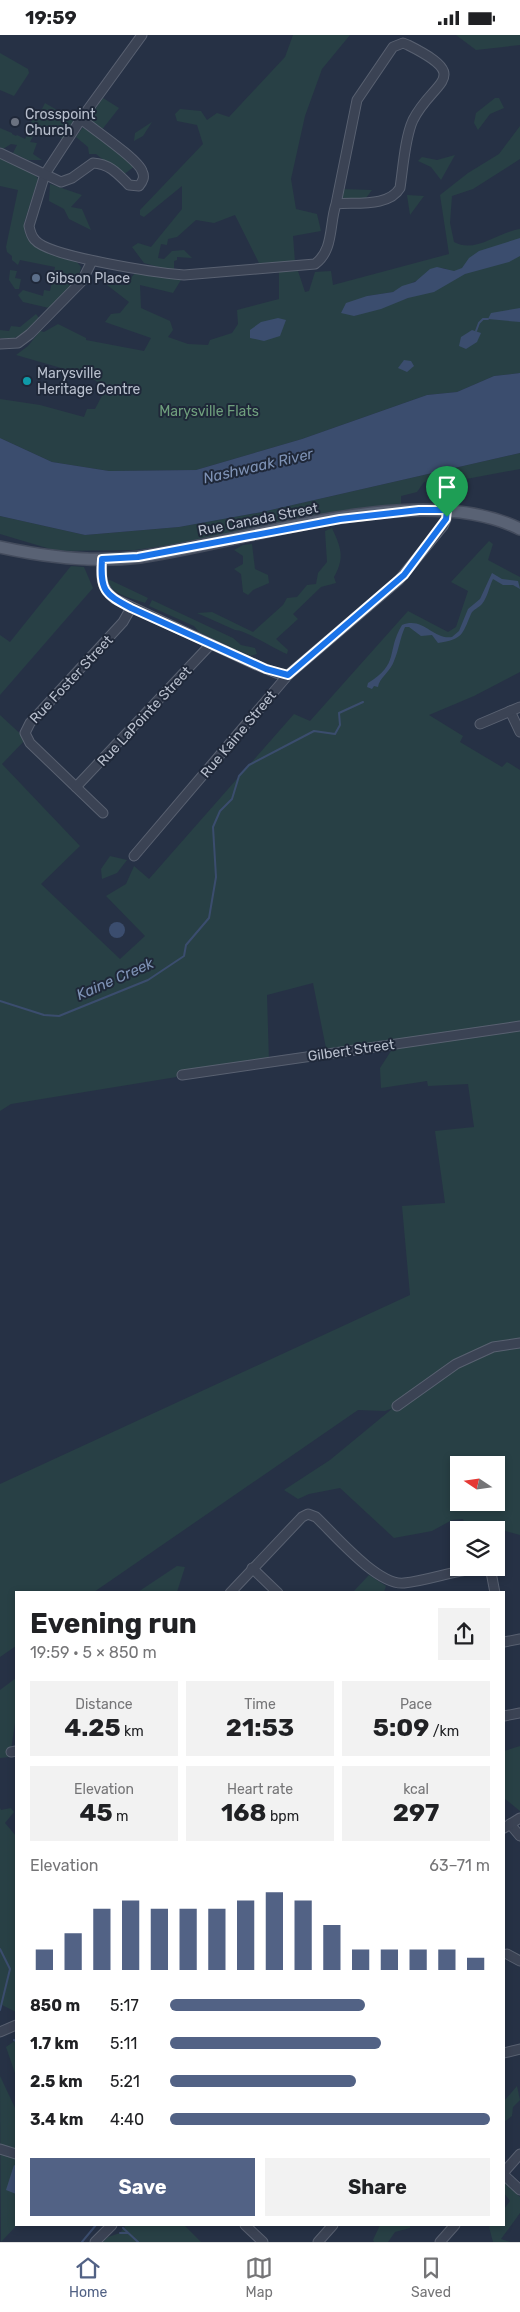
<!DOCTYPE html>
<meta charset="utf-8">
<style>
:root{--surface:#fff;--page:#f2f2f2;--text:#202124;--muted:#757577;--line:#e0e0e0;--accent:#526285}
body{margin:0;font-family:Rubik,sans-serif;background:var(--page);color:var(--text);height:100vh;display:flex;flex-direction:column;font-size:19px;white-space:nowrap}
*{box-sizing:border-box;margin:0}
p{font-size:16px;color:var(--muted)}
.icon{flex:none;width:28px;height:28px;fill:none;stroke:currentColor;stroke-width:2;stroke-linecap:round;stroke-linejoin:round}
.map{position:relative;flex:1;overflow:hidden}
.panel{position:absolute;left:15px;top:1556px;width:490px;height:635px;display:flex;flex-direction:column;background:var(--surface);border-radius:0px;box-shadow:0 2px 8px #0003}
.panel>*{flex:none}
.needle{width:32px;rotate:283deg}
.controls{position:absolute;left:450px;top:1421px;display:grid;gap:10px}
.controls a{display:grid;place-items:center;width:55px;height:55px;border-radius:0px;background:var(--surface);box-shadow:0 2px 8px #0003;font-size:25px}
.pin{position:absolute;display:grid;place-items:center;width:42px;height:42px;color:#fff;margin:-51px -21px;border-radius:50% 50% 50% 0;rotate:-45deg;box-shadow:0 0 5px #0007}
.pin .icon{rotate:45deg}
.round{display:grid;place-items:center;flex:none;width:52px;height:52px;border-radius:0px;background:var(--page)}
.head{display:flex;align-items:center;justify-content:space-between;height:85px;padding:0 15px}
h1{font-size:28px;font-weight:700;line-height:38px}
.metrics{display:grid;grid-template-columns:repeat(3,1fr);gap:8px;height:85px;padding:5px 15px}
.metrics div{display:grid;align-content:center;border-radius:0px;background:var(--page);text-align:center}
.metrics b{font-size:25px;font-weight:700}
.metrics small{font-size:14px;font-weight:400}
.metrics p{font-size:14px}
.chart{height:140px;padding:10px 15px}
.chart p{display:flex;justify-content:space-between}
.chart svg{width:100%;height:90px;margin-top:5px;stroke:var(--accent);stroke-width:6}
.primary-button{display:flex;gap:10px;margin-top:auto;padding:10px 15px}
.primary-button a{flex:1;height:58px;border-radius:0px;background:var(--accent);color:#fff;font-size:20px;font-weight:700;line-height:58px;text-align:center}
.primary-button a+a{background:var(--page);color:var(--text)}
ul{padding:0 15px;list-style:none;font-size:16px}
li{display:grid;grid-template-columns:80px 60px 1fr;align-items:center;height:38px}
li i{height:12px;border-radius:6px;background:var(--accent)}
.status{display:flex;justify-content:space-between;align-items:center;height:35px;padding:0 25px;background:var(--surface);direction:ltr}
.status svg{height:14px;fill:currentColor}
.tabs{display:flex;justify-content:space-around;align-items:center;height:70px;border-top:1px solid var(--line);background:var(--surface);font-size:14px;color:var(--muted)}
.tabs a{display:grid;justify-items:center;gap:2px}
.tabs .current{color:var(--accent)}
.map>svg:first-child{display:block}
.green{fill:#284045;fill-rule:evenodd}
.water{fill:#3b4d6e}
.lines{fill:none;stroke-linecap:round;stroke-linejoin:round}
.stream{stroke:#3b4d6e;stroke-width:2}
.minor-casing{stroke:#596171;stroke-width:11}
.major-casing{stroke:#444c5d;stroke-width:14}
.minor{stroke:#3b4354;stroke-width:9}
.major{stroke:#596274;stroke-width:11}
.route-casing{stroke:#fff;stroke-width:10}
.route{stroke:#1a73e8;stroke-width:6}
.worship-dot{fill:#6b7280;stroke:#1f2839;stroke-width:2}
.service-dot{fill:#5c6f8a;stroke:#1f2839;stroke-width:2}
.culture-dot{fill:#0f9aa8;stroke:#1f2839;stroke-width:2}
.labels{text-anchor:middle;stroke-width:4;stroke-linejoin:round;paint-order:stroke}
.poi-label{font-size:14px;fill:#b8bfcd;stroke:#1f2839;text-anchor:start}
.park-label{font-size:14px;fill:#6f9f7d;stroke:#1f2839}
.street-label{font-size:14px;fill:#b8bfcd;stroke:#1f2839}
.water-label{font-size:15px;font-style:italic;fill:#7e92b5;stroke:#1f2839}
</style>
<div class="status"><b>19:59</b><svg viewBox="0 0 49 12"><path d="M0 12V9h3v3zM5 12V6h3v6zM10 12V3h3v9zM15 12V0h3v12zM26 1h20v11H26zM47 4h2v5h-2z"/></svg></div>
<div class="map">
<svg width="520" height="2207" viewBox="0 0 520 2207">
<rect width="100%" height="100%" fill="#263145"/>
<!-- green -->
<g class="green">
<path d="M293,0H350L322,34L305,81L291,144L296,174L317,179L321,196L293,201L295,227L259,228L235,180L214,188L196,185L177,202L168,204L167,210L161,209L158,223L164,224L172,216L184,215L192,223L177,222V225L174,226V234L169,235L144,228L132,212L138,208L151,212L182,174V151L144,182L140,180V175L203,109L197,90L177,86L175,79L180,74L201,76L207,85L217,78L229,82L285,22Z"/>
<path d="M456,0H520V10L476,15Z"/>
<path d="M0,18L28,34L29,38L14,61L0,55Z"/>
<path d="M103,63L119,73L97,101L135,131L123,140L96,119H89L88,112L76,102Z"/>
<path d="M495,63H499L504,73L490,79L478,95L474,88L476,78Z"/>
<path d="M45,68L74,85L63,104L39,90L30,107L37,108L33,119L42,125H28L13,118L17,110L11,109L3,114L0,112V93L12,98V99L16,101L17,100L25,104L32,91L30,89L32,85L30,84L33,78V82L39,80Z"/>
<path d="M152,87L143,101L134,106L135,98Z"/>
<path d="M520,91V124L473,154L452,161L450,188L454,207C475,219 498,197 520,194V338L494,341L457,357L427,360L302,404L196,435L109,436L52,427L0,403V364L40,370L84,382L87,374H95L106,353L89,341L16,320L28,311L40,296L44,297L58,289L86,303V305L144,316L151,303L105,287L111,279L120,278L129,267L107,250H125L136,237L181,245L173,258L140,250L141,273L170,286L173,295L168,302L188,309L208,310L210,305L232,298L238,289L237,275L279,264V237L298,236L305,257L309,256L315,237L331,236L333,250L449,219L440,160L468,138L499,119ZM443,233L449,235L408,263L354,281L367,261L393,257Z"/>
<path d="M455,120L441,145L431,132L418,126L422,122L437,125Z"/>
<path d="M0,123L35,139L38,144L24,188C23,224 68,211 81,232L78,244L49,273L23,267L18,260L23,255L43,261L44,255L50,256L55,232L20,225L18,230L12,225V221L7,217L6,212L18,155L0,151Z"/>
<path d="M50,149L82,160L71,172L82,174L91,195L69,184L64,174L49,166Z"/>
<path d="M342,154L372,155L366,163L346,165L341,161Z"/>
<path d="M407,160L424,161L410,180Z"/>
<path d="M10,235L17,236L15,243L21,244L19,254H15L9,245Z"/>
<path d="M36,279L39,283C27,295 19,307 0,303V295L9,296L11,291L20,292Z"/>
<path d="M520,418V434L466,444L424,447L417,457L401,461V470L341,477L192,507L135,515L57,516L0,499V481L85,500L179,492L262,477Z"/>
<path d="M332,493C341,513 345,522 334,542L336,548L321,552L293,579L298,584L276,604L288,615L287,619C275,614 245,595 235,595L197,578L212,577L253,597L283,570L287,563L297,562L307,550L316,549L318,538L327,527L325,496Z"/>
<path d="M489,506L493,509L488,525L520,542V637L474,661L429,680L463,701L460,707L502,732L507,727L520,735V1500L490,1492V1495H466L463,1484L452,1485L432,1496L394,1503L340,1453L309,1459L298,1464L284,1455L330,1425L393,1373L385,1376L358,1375L94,1557L16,1558V1611L0,1622V1449L410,1260L402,1171L445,1168L435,1096L474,1092L468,1049L428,1051L427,1046L381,1053L380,1033L391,1016V1009L327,1018L313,948L267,960L269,1027L11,1069L0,1076V680L26,704L2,729L80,811L41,849L120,924L145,901L106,861L126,849L134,831L149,844L294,679L310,686L408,576L448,597L456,592L468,556L451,547ZM459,1430H496V1468H459Z"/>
<path d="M252,509L255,534L268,540L269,548L253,555L248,560L243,557L241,539L234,534L243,529V521L234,515L243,510Z"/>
<path d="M71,531L84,532L93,553L0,660V600L10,607Z"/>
<path d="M108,545H110L148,563L145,568C132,563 111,560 108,545Z"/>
<path d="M152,565L233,603L241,610L255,613L257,619L250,621L199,597L194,591L149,571Z"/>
<path d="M110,821L127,825L117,838L102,844L101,834Z"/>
<path d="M177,1531L185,1532L177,1557H138Z"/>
<path d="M369,1540L386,1551L384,1557H353Z"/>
<path d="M16,1643V1681L10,1722L0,1723V1655Z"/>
<path d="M520,1711V1776L504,1763V1716Z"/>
<path d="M0,1773L1,1775L11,1773L14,1777L5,1788L16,1801V1977L0,1969Z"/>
<path d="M16,2005V2041L6,2012Z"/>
<path d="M0,2041L16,2075L17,2190L1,2207Z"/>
<path d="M517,2051L520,2065L513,2072L512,2081L504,2087V2066Z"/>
<path d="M505,2148L520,2162V2178L501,2204L510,2207H493L489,2192L491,2190H504V2174L510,2166L504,2158Z"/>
<path d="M126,2190H184L201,2207H103L108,2202L120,2198Z"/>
<path d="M380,2190H410V2193L395,2197L388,2207H374L373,2205Z"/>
</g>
<!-- water -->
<g class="water">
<path d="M520,203V221L509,227L465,239L434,257L408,263L381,274L354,281L341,278L346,268L367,261L393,257L402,251L415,247L430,234L437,232L454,236L462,233L469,223L479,216Z"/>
<path d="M520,273V287L488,284L491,278Z"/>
<path d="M278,283L286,285L280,301L264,306L250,303V295L261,287Z"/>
<path d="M472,295L481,298L477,307L466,314L459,311L461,302Z"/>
<path d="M404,325L411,326L414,331L407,337L398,333Z"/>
<path d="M520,338V418L262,477L179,492L85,500L0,481V403L52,427L109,436L196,435L302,404L427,360L457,357L494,341Z"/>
<path d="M492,538L502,544L518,546L520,554L513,550H503L493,544C489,552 488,561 482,569C479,573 473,574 471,579C462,600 463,604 438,608L432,600L421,601L409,592H405C400,603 399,614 394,626C391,636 379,643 378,652L374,651L372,654L367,652L368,648C400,629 386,616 402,590C423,581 433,605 452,602L459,596L468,574L480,564Z"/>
<circle cx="117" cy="895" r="8"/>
<path d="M14,2130L16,2131V2159L6,2155Z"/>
</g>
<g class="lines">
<!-- stream -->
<g class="stream">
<path d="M476,296L479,288L483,284H488"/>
<path d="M0,966L44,980L59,981L148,945L184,921L186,910L209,883L216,842L213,792L220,776L232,764L239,741L249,730L314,696L335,699L340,690L339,678L363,667"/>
<path d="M0,1914L10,1934L0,1975"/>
<path d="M14,2005L16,2006"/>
<path d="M123,2193L138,2207"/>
<path d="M120,2198H128"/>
<path d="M82,2207L96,2190"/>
</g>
<!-- minor casing -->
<g class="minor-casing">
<g id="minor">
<path d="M142,0L81,84L45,139L29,191C30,196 31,201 35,205C49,222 159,238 184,240L315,229C334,215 329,190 336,169C356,167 389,172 400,153C403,133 405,102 413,85C433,45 474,43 408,10L403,8L393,12L357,65L336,169"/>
<path d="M0,118L61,147L72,143L93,128C110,129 118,139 129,150L139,151C143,146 145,142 142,136C138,124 93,94 81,84"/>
<path d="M0,309L18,308L30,299L82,246L92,226"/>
<path d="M102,524C101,541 100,553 115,564L256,630L276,638L288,640"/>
<path d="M510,676L520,697"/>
<path d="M480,689L520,672"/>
<path d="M76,752L211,609"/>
<path d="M103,778L30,708L25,698L30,688L123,587L131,573"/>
<path d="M134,821L288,640L399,545L443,491L446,484L447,475"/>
<path d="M182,1040L520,991"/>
<path d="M397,1371L456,1329L493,1312L520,1308"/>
<path d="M252,1533L278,1558"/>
<path d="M230,1558L302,1482L308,1479L316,1482C335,1500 378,1551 404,1548C431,1545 457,1534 484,1533L491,1537L495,1558"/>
<path d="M504,1607L520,1604"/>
<path d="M504,1681L520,1678"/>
<path d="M11,1717L16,1716"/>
<path d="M510,1789L520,1801"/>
<path d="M504,1793L520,1783"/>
<path d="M507,1919L520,1926"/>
<path d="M0,1997L16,1990"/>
<path d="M504,2018L520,2014"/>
<path d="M0,2114L16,2119"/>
<path d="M504,2137L520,2119"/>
<path d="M504,2140L520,2155"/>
<path d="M245,2190L263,2207"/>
<path d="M95,2207L112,2190"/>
<path d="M318,2207L333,2190"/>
<path d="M440,2207L455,2190"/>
</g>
</g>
<!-- major casing -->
<g class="major-casing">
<path id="major" d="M0,512C46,522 93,528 140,522C247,507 420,444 520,494"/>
</g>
<!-- minor -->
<use href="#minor" class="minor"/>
<!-- major -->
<use href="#major" class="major"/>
</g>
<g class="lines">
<!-- route casing -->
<g class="route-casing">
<path id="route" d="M419,475H447L446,484L404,540L288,640L266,634L131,573C104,559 100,555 102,524L138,522L340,484Z"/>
</g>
<!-- route -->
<use href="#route" class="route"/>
</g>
<!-- markers -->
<circle class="worship-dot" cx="15" cy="87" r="5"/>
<circle class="service-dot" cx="36" cy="243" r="5"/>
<circle class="culture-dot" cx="27" cy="346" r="5"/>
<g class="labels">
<!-- poi labels -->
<g class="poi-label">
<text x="25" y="84">Crosspoint<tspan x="25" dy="16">Church</tspan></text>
<text x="46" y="248">Gibson Place</text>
<text x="37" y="343">Marysville<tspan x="37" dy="16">Heritage Centre</tspan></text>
</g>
<!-- park labels -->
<g class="park-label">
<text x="209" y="381">Marysville Flats</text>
</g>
<!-- street labels -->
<g class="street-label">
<text transform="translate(258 484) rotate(-11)" y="5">Rue Canada Street</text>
<text transform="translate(71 644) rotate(-47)" y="5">Rue Foster Street</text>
<text transform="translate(144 681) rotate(-47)" y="5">Rue LaPointe Street</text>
<text transform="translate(238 699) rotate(-50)" y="5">Rue Kaine Street</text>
<text transform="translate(351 1015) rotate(-8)" y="5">Gilbert Street</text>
</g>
<!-- water labels -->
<g class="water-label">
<text transform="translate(258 431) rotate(-13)" y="5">Nashwaak River</text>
<text transform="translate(115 944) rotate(-24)" y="5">Kaine Creek</text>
</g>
</g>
</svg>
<div class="controls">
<a><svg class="needle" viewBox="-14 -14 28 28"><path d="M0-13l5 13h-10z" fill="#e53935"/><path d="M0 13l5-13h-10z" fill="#757577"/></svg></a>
<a><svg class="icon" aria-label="layers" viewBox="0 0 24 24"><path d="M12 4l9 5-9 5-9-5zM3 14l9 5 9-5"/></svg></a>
</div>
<div class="pin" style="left:447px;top:482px;background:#1e9e55"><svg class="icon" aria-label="arrive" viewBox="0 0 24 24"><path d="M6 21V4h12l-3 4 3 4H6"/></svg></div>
<section class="panel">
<div class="head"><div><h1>Evening run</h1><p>19:59 · 5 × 850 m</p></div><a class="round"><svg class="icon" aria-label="share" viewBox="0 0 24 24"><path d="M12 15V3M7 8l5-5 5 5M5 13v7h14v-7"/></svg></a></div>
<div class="metrics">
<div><p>Distance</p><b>4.25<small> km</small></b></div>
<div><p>Time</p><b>21:53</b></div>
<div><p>Pace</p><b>5:09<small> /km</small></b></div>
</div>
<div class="metrics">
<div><p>Elevation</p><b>45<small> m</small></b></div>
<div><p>Heart rate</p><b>168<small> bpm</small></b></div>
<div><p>kcal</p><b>297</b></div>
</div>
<div class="chart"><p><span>Elevation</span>63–71 m</p>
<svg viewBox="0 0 160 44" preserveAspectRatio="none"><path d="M5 44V34M15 44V26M25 44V14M35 44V10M45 44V14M55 44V14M65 44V14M75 44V10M85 44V6M95 44V10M105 44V22M115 44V34M125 44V34M135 44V34M145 44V34M155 44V38"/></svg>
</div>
<ul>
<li><b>850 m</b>5:17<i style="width:61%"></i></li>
<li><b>1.7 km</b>5:11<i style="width:66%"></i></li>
<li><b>2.5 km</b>5:21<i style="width:58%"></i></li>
<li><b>3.4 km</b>4:40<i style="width:100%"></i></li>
</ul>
<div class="primary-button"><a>Save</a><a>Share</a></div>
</section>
</div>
<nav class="tabs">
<a class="current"><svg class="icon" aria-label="home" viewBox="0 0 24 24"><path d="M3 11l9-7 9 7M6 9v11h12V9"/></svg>Home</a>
<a><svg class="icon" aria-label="map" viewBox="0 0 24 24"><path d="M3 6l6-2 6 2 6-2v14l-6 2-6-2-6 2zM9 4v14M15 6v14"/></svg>Map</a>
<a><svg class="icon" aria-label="saved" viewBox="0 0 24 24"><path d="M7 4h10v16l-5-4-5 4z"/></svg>Saved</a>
</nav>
